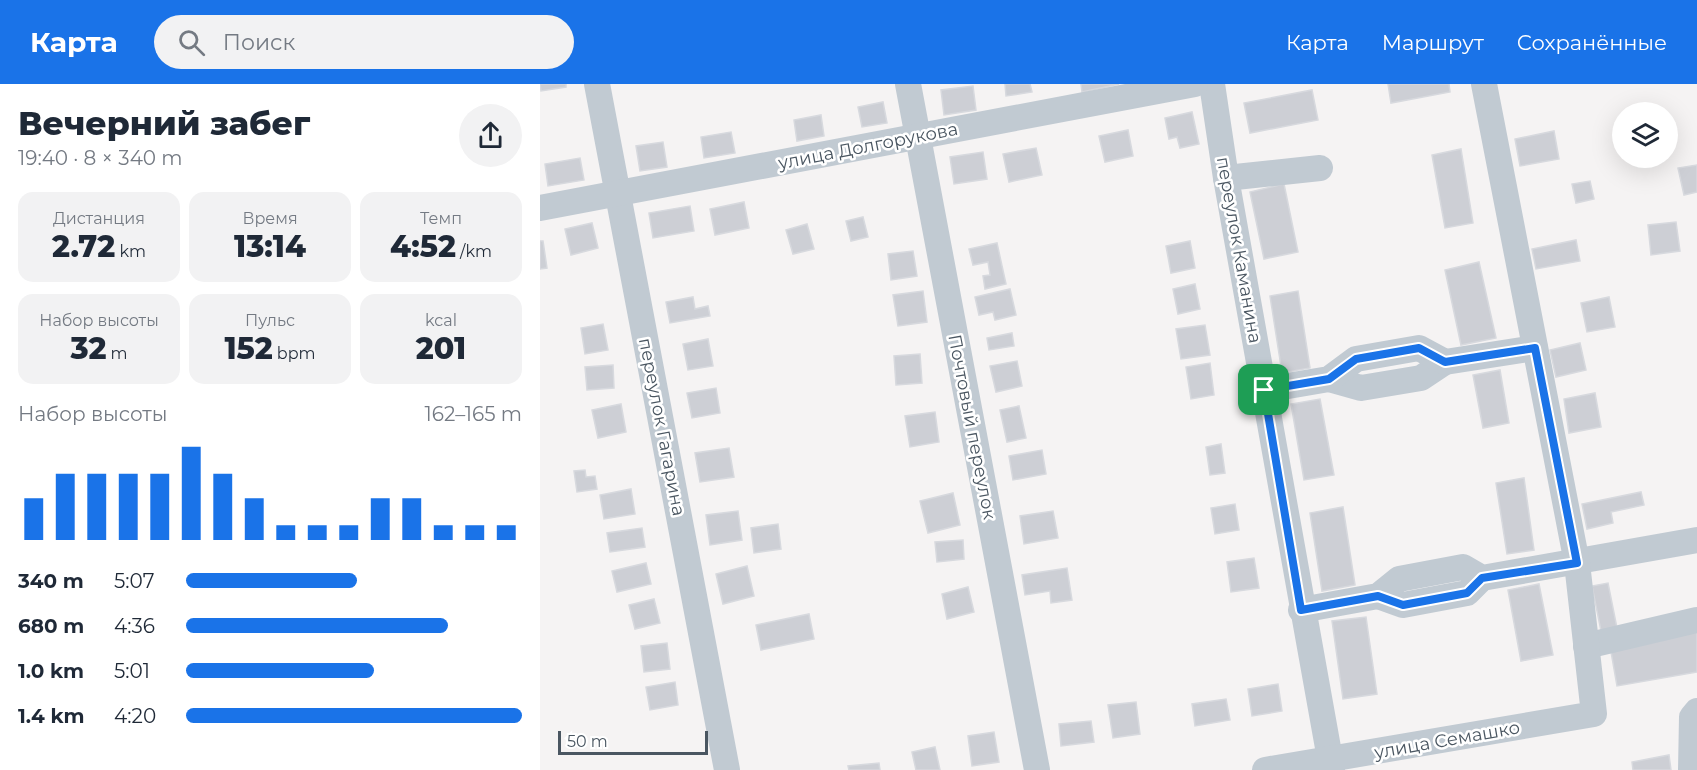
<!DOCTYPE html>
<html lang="ru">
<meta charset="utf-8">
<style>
:root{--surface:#fff;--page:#f2f2f3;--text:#1f2937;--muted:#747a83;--accent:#1a73e8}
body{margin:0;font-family:Montserrat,sans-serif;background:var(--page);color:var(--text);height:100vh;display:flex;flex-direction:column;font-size:22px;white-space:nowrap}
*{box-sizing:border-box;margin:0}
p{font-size:20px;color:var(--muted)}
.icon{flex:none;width:33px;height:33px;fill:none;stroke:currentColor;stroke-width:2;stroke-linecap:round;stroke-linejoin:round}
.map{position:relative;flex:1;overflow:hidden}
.drawer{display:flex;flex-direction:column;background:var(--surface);width:540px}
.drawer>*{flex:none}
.buttons{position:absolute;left:1072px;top:18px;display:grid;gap:12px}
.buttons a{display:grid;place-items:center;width:66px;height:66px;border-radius:50%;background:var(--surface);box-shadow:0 6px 24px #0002;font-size:30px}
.scale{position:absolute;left:18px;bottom:15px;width:150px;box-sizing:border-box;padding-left:6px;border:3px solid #4a5661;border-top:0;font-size:16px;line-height:21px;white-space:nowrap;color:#4a5661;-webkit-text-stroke:4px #fff;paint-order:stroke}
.pin{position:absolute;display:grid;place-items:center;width:51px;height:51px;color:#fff;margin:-26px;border-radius:12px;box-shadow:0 3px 9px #0006}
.round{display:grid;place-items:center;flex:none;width:63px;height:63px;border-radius:32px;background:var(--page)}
.headline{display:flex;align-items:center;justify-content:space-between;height:102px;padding:0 18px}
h1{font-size:33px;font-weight:800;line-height:45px}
.stats{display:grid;grid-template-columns:repeat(3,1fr);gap:9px;height:102px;padding:6px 18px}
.stats div{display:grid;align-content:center;border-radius:15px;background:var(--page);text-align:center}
.stats b{font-size:30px;font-weight:800}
.stats small{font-size:16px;font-weight:400}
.stats p{font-size:16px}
.chart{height:168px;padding:12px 18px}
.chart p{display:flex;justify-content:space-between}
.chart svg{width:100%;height:108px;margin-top:6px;stroke:var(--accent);stroke-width:6}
ul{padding:0 18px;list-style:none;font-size:20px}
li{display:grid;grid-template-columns:96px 72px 1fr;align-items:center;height:45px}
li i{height:15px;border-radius:8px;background:var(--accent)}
header{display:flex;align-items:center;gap:36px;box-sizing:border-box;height:84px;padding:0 30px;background:var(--accent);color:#fff}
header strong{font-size:28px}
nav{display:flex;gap:33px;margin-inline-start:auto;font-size:21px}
.search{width:420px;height:54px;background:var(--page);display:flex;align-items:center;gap:15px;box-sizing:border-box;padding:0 21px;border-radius:33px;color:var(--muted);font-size:22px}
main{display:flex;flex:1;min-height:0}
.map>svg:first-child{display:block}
.building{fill:#cdcfd5;stroke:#d7d9de;stroke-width:1.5}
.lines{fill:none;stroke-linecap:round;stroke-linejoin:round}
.minor{stroke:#c1cad2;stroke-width:26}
.route-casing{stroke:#fff;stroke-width:12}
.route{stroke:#1a73e8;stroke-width:8}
.labels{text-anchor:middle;stroke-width:5;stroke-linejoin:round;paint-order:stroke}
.street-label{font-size:18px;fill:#4a5661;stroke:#fff}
</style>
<header>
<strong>Карта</strong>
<div class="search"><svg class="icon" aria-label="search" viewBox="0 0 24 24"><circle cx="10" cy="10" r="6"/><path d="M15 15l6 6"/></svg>Поиск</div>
<nav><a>Карта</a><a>Маршрут</a><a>Сохранённые</a></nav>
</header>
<main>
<section class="drawer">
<div class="headline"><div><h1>Вечерний забег</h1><p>19:40 · 8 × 340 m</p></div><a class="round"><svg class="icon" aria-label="share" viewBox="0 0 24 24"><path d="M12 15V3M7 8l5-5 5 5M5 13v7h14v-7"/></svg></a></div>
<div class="stats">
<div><p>Дистанция</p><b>2.72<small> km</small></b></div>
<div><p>Время</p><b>13:14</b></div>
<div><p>Темп</p><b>4:52<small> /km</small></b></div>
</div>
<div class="stats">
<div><p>Набор высоты</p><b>32<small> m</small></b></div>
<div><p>Пульс</p><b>152<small> bpm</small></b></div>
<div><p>kcal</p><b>201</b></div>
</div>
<div class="chart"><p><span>Набор высоты</span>162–165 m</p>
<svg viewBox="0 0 160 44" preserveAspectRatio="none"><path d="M5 44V27M15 44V17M25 44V17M35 44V17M45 44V17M55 44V6M65 44V17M75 44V27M85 44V38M95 44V38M105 44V38M115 44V27M125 44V27M135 44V38M145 44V38M155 44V38"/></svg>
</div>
<ul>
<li><b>340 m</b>5:07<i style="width:51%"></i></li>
<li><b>680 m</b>4:36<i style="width:78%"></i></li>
<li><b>1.0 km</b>5:01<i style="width:56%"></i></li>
<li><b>1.4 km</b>4:20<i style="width:100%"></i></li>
</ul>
</section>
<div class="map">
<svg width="1157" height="686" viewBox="0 0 1157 686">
<rect width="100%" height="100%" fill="#f5f3f3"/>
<!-- building -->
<g class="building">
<path d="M0,0H26V3L1,7Z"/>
<path d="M465,0H490L492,8L466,12Z"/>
<path d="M541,0H579L542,8Z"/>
<path d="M848,0H909L910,8L851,19Z"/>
<path d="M433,2L436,26L404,31L401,6Z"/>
<path d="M772,6L778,36L710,49L704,19Z"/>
<path d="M343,18L347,39L322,43L318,23Z"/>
<path d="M652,28L659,60L640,64L637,53L629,55L625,34Z"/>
<path d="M281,31L284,52L257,57L254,36Z"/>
<path d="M588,46L593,72L565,78L559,52Z"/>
<path d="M1014,47L1019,75L980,82L975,55Z"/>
<path d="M191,48L195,69L164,74L161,53Z"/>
<path d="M123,58L127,83L100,87L96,62Z"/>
<path d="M496,64L502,91L469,98L463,70Z"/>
<path d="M921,65L933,139L905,144L892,71Z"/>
<path d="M443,68L447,95L414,100L410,73Z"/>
<path d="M40,74L44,96L8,102L5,80Z"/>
<path d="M1095,74H1121L1122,78L1097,82Z"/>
<path d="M1157,81V108L1144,111L1138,84Z"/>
<path d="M1050,97L1054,115L1036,119L1032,100Z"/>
<path d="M744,100L758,168L724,175L710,108Z"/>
<path d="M204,118L209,144L175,151L170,125Z"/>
<path d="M150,122L154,147L113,154L109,129Z"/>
<path d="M323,133L328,153L311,157L306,137Z"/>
<path d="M1136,138L1140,167L1111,171L1108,141Z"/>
<path d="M52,139L58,164L31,171L25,145Z"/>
<path d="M267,140L274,165L253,170L246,146Z"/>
<path d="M1036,156L1040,177L996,185L992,165Z"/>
<path d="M0,157H3L7,184L0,185Z"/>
<path d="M650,157L655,184L631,189L626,162Z"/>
<path d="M457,159L466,200L445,205L443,192L450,191L448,178L433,181L429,165Z"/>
<path d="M373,167L377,192L351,196L348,170Z"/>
<path d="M939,178L956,254L921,261L905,186Z"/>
<path d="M655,200L660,225L638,230L633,205Z"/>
<path d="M470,205L476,231L455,236L453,228L439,231L435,213Z"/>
<path d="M383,207L387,238L358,242L353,211Z"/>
<path d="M758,207L770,284L742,289L730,212Z"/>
<path d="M153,213L155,225L168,222L170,232L130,239L126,218Z"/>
<path d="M1069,213L1075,243L1047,248L1041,219Z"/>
<path d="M63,240L68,266L45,270L41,244Z"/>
<path d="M665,241L670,271L641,275L636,245Z"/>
<path d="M472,249L474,262L449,266L447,254Z"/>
<path d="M168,255L173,282L148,286L143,260Z"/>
<path d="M1040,259L1046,286L1016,293L1010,266Z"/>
<path d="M380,270L382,299L356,301L354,272Z"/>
<path d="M477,277L482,302L456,308L450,282Z"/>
<path d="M670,279L674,311L651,315L646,283Z"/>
<path d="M73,281L74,304L47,306L45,283Z"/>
<path d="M960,286L969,339L943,344L933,291Z"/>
<path d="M176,304L180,329L152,334L147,309Z"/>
<path d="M1055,309L1061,343L1029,349L1024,315Z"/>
<path d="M780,315L794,391L764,396L751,320Z"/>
<path d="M81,320L86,348L58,354L52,326Z"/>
<path d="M479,322L486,354L467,358L460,326Z"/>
<path d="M395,328L399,358L370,363L365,332Z"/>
<path d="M681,360L685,389L670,391L666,363Z"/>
<path d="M189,364L194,393L160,398L155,369Z"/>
<path d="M502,366L506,390L473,396L469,372Z"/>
<path d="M45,386L46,393L55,392L57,405L37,408L34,387Z"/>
<path d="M984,394L994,466L967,470L956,399Z"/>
<path d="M91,405L95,430L64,435L60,411Z"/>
<path d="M1101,408L1104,421L1071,428L1073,439L1047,445L1042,420Z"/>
<path d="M413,409L420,441L388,449L380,417Z"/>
<path d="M695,420L699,446L675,450L671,424Z"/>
<path d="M803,423L815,501L782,507L770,429Z"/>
<path d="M198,427L202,456L170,461L166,431Z"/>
<path d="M513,427L518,454L484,460L480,432Z"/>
<path d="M238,440L241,465L214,469L211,444Z"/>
<path d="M102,444L105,463L70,468L67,449Z"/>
<path d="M423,456L424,475L397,478L395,458Z"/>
<path d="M714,474L719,504L691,508L687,478Z"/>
<path d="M106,479L111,500L77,508L72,487Z"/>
<path d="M207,482L214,512L183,520L176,490Z"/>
<path d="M527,484L532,516L511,519L510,507L485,511L482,491Z"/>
<path d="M1068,499L1078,549L1062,552L1052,502Z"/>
<path d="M999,500L1013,571L981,577L968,506Z"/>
<path d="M428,503L434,528L407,535L402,510Z"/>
<path d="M114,515L120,539L95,545L89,521Z"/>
<path d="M269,530L274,555L221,566L216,541Z"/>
<path d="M826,533L837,610L803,615L792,537Z"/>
<path d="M1157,547V588L1077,602L1070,562Z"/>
<path d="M127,559L130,585L104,588L101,562Z"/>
<path d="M135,598L138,621L110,626L106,603Z"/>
<path d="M738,600L742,627L712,632L708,605Z"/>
<path d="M686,615L690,636L655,642L652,620Z"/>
<path d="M596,618L600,650L573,654L568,621Z"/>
<path d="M551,637L554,658L521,662L519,640Z"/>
<path d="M454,648L459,678L432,682L428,652Z"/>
<path d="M395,663L400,686H376L372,668Z"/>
<path d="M1129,671L1131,686H1093L1092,678Z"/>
<path d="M339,679L340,686H309L308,682Z"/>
</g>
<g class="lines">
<!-- minor -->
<g class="minor">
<path d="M57,0L187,686"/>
<path d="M368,0L497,686"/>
<path d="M672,0L686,94L792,686"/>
<path d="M686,94L780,84"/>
<path d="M0,124L655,0"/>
<path d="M789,295L821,304L881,294L905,278"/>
<path d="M724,306L789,295L816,275L879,264L905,278L995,264"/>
<path d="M838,512L863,521L927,509L942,494"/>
<path d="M761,526L838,512L859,495L923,483L942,494L1157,456"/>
<path d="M1046,562L1157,536"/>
<path d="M725,686L1054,630L1037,479L944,0"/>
<path d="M1151,686L1152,633L1157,627"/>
</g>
</g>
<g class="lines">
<!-- route casing -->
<g class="route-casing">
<path id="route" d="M879,264L905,278L995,264L1037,479L942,494L927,509L863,521L838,512L761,526L724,306L789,295L816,275Z"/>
</g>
<!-- route -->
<use href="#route" class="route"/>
</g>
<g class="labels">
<!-- street labels -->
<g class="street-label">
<text transform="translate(328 62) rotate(-11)" y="6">улица Долгорукова</text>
<text transform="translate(699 166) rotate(80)" y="6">переулок Каманина</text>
<text transform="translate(122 343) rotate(79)" y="6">переулок Гагарина</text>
<text transform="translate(432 343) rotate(79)" y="6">Почтовый переулок</text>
<text transform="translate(907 656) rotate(-10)" y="6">улица Семашко</text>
</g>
</g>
</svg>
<div class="buttons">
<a><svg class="icon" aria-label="layers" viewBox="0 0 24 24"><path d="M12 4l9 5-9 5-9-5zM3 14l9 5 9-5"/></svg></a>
</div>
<div class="scale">50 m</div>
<div class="pin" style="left:724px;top:306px;background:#1e9e55"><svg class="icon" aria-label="arrive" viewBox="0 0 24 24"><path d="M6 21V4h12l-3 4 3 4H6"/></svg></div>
</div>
</main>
